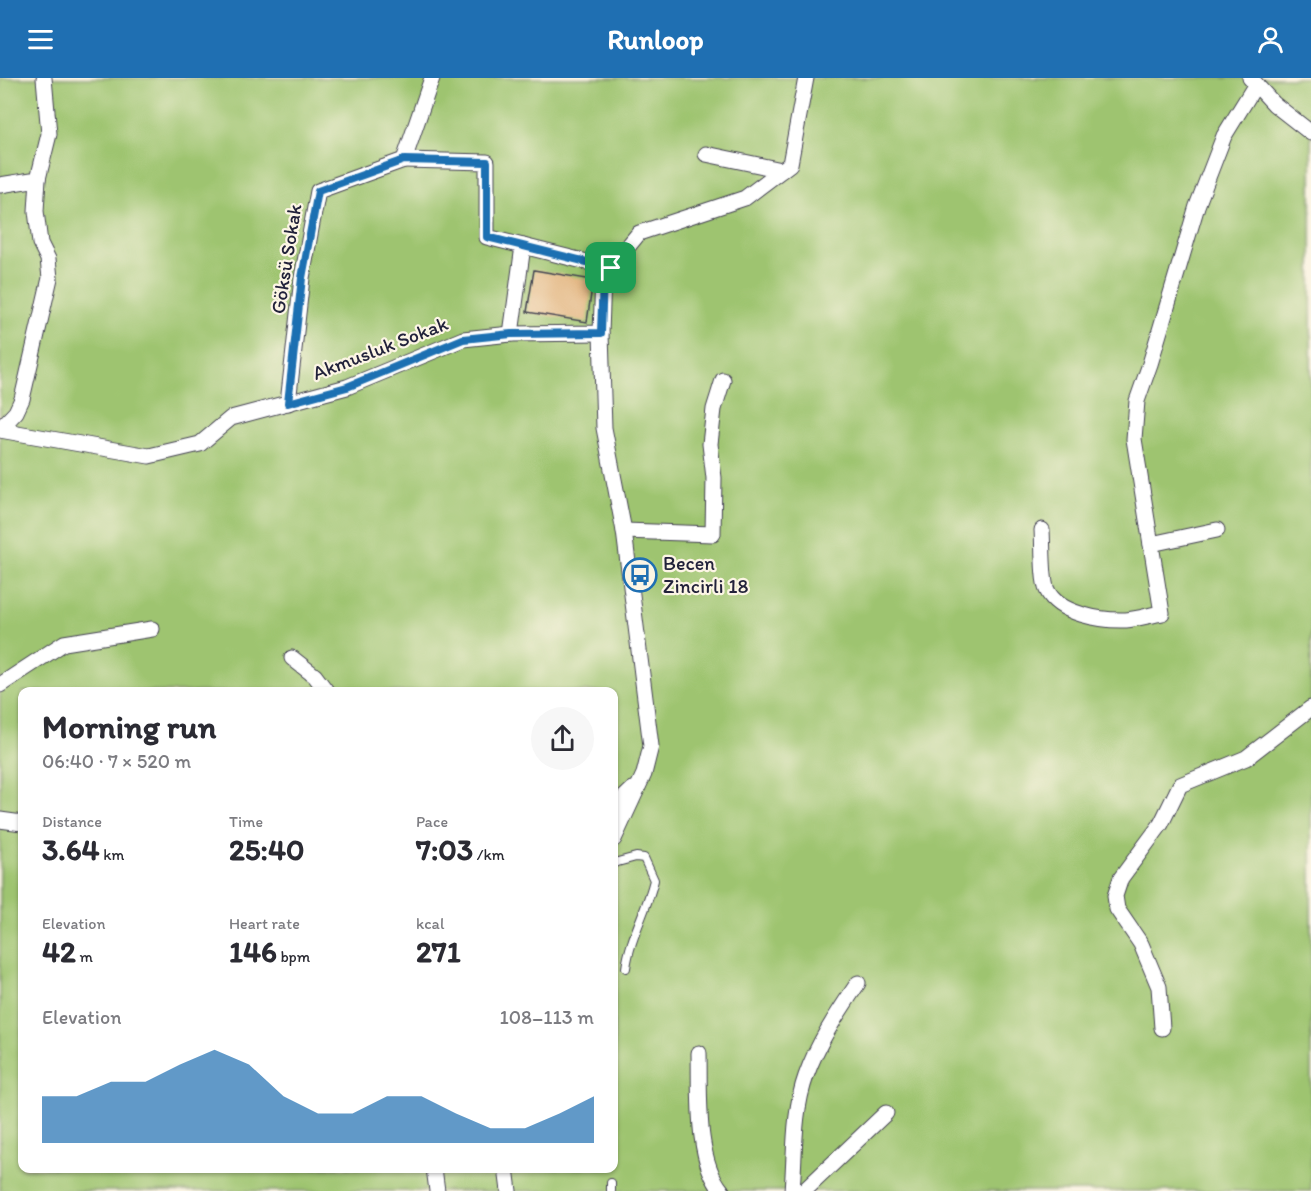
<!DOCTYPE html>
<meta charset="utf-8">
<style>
:root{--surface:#fff;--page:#f7f7f7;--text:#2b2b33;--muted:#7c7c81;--accent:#1f6fb2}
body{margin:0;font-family:Itim,sans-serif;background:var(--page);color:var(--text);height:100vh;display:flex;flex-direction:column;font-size:22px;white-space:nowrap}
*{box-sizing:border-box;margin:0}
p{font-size:20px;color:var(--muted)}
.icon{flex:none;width:33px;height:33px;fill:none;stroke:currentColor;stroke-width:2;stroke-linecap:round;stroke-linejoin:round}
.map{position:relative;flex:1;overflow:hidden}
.panel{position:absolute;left:18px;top:609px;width:600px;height:486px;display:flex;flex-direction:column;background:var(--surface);border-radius:12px;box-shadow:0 2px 4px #0004}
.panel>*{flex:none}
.pin{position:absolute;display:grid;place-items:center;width:51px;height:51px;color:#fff;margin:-26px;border-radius:12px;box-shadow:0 3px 9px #0006}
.round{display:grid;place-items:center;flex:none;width:63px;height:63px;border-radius:32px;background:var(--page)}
.headline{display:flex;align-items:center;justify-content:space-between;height:102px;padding:0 24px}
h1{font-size:33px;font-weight:700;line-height:45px}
.figures{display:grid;grid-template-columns:repeat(3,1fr);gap:9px;height:102px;padding:6px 24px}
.figures div{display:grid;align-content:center}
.figures b{font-size:30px;font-weight:700}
.figures small{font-size:16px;font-weight:400}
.figures p{font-size:16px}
.chart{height:168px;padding:12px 24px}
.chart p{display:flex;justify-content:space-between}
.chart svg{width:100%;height:108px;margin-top:6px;fill:var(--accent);opacity:.7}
header{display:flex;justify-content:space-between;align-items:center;height:78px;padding:0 24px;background:var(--accent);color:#fff;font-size:27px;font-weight:700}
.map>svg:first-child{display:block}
.green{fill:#9ec470;stroke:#607356;stroke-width:1.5;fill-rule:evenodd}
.building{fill:#e4b987}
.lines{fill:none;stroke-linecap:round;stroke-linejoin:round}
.service-casing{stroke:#424051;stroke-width:10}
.minor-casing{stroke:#424051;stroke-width:17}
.service{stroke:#fff;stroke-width:8}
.minor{stroke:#fff;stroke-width:15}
.route-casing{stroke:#fff;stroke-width:12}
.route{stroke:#1f6fb2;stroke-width:8}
.labels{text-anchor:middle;stroke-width:4.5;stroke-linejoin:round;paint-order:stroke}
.street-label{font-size:20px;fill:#22223b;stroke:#fcf5e5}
.poi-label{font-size:20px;fill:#22223b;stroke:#fcf5e5;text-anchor:start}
</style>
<header><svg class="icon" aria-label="menu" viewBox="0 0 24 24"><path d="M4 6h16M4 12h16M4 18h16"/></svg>Runloop<svg class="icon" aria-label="person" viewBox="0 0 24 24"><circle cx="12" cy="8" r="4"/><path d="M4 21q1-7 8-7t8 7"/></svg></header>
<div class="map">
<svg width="1311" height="1113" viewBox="0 0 1311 1113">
<rect width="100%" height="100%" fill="#fcf5e5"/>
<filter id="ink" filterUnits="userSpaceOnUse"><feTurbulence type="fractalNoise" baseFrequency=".0167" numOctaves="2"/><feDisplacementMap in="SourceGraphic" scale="12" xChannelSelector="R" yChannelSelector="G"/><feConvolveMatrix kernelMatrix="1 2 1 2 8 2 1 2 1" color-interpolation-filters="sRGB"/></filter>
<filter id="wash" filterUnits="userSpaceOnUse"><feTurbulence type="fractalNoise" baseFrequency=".008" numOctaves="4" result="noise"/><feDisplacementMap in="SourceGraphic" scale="24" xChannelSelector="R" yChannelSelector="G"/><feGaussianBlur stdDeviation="1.35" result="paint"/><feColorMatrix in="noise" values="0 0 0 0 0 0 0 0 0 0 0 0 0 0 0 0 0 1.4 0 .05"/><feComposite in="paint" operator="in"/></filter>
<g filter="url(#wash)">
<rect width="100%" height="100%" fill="#f6e9d0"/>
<!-- green -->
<path class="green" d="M0,0H1311V1113H0ZM22,614H614V1090H22Z"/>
<g id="blocks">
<!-- building -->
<path class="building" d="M534,192L593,202L587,244L527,234Z"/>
</g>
</g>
<g filter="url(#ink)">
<use href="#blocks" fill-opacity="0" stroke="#424051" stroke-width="1.5"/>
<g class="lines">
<!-- service casing -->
<g class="service-casing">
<g id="service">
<path d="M614,785L636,779L644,780L654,802C647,832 630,859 626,890"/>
<path d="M611,1105V1113"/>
</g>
</g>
<!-- minor casing -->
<g class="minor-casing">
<g id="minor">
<path d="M1250,0L1274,26L1311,55"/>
<path d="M706,76L782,92"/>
<path d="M404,82L487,84V159L611,190"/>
<path d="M0,107L38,101L49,56L44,0"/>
<path d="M601,255L604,350L624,453L651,668L644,696L614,761"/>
<path d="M511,256L523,168"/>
<path d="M288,325L302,200L318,113L404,82L432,0"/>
<path d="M0,351L16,334L22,321L50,200L48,181L40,165L36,133L38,101"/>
<path d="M0,352L149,378L200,366L231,340L347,309L463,261L511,256L601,255L603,199L639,155L745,120L790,86L806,0"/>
<path d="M1042,452C1043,466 1042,502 1047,512C1058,536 1102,543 1126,542C1138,541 1150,537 1162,535L1134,361L1137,323L1150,286L1197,128L1224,58L1256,6"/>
<path d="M624,453L713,456L714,400L710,366L714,331L723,302"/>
<path d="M1151,466L1217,452"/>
<path d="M292,580L315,598L327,614"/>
<path d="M0,607L64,565L152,551"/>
<path d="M614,729L633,711"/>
<path d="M0,742L22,745"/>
<path d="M1162,950L1159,909L1141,866L1117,831L1115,818L1121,800L1161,746L1180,707L1246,680L1311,630"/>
<path d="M699,975C700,1016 695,1081 722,1113"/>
<path d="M434,1090L437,1113"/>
<path d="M506,1090L509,1113"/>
<path d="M792,1113C795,1076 793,1034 806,998C818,964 838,935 858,905"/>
<path d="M804,1113L886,1035"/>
</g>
</g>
<!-- service -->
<use href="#service" class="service"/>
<!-- minor -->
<use href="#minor" class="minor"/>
</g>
</g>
<g class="lines" filter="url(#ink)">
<!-- route casing -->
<g class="route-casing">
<path id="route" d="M404,82L487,84V159L611,190L603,199L601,255L511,256L463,261L347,309L288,325L302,200L318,113Z"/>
</g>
<!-- route -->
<use href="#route" class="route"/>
</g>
<!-- icons -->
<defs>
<g id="bus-ring" transform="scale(1.725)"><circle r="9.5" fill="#fcf5e5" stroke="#1f6fb2" stroke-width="1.5"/><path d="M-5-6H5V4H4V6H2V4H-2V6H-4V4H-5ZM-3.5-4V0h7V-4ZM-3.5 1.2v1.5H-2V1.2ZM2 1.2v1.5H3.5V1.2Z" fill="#1f6fb2"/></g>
</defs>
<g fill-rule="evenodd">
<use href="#bus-ring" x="640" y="497"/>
</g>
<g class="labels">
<!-- street labels -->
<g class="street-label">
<text transform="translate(286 181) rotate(-81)" y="7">Göksü Sokak</text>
<text transform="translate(380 270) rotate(-21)" y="7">Akmusluk Sokak</text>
</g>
<!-- poi labels -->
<g class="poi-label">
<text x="663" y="492">Becen<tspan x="663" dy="23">Zincirli 18</tspan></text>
</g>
</g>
</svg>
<div class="pin" style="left:611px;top:190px;background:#1e9e55"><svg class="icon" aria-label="arrive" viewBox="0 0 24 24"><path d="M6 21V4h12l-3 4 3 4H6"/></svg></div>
<section class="panel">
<div class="headline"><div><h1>Morning run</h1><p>06:40 · 7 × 520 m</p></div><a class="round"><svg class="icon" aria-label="share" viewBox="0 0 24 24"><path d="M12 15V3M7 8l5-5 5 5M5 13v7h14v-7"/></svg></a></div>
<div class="figures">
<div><p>Distance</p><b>3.64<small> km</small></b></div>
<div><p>Time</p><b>25:40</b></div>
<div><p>Pace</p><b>7:03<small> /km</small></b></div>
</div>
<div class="figures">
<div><p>Elevation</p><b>42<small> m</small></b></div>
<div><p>Heart rate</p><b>146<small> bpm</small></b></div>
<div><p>kcal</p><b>271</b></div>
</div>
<div class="chart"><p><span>Elevation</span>108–113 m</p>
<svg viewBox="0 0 160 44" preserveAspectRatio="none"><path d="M0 44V25L10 25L20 19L30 19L40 12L50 6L60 12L70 25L80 32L90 32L100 25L110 25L120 32L130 38L140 38L150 32L160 25V44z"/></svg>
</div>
</section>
</div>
